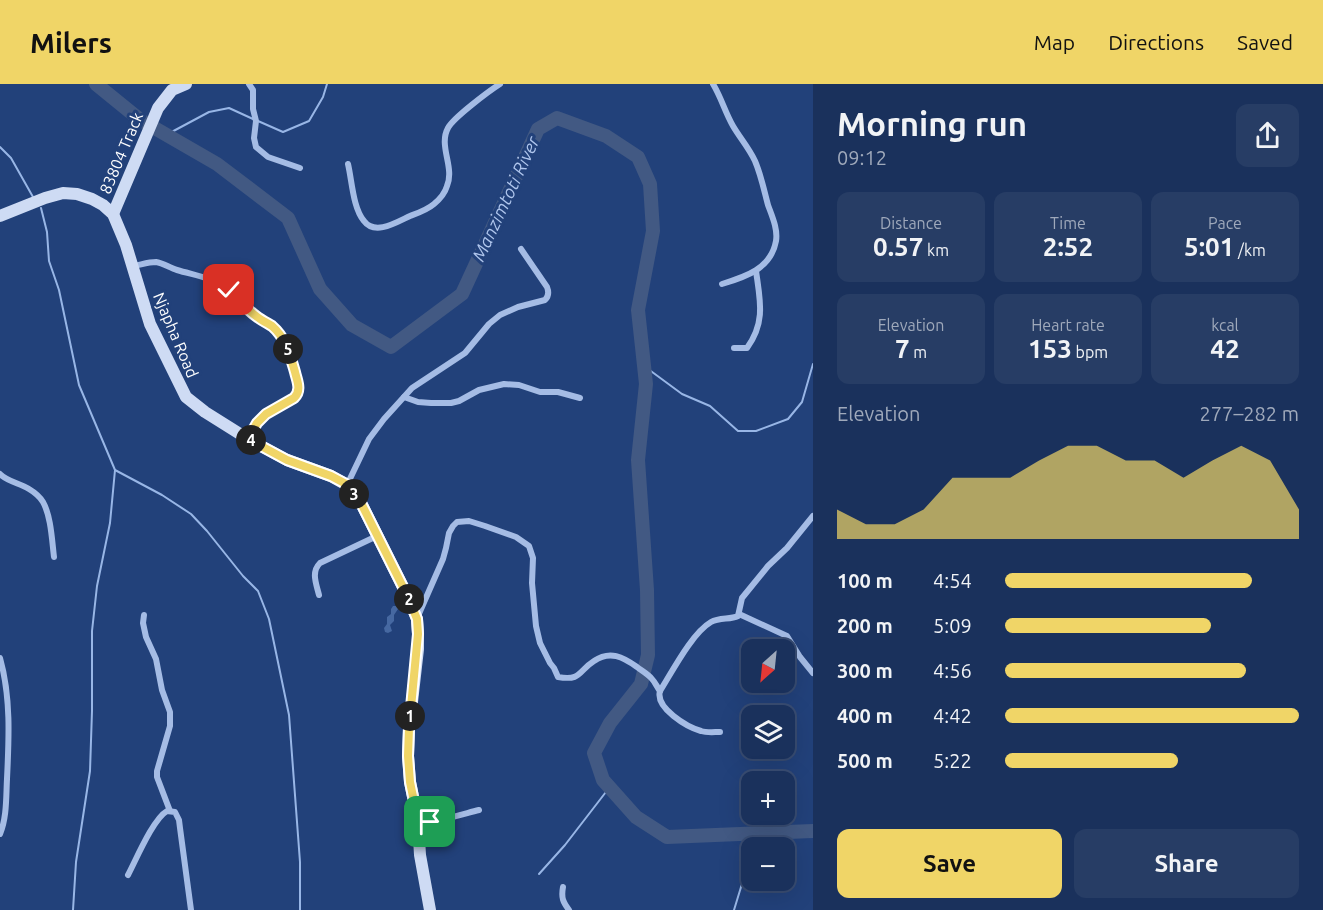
<!DOCTYPE html>
<meta charset="utf-8">
<style>
:root{--surface:#1a315c;--page:#273d65;--text:#f1f3f6;--muted:#9fa9bb;--line:#384c72;--accent:#f0d567}
body{margin:0;font-family:Ubuntu,sans-serif;background:var(--page);color:var(--text);height:100vh;display:flex;flex-direction:column;font-size:22px;white-space:nowrap}
*{box-sizing:border-box;margin:0}
p{font-size:20px;color:var(--muted)}
.icon{flex:none;width:33px;height:33px;fill:none;stroke:currentColor;stroke-width:2;stroke-linecap:round;stroke-linejoin:round}
.map{position:relative;flex:1;overflow:hidden}
.sheet{display:flex;flex-direction:column;background:var(--surface);width:510px}
.sheet>*{flex:none}
.needle{width:39px;rotate:207deg}
.buttons{position:absolute;left:741px;top:555px;display:grid;gap:12px}
.buttons a{display:grid;place-items:center;width:54px;height:54px;border-radius:12px;background:var(--surface);box-shadow:0 6px 24px #0002,0 0 0 2px var(--line);font-size:30px}
.pin{position:absolute;display:grid;place-items:center;width:51px;height:51px;color:#fff;margin:-26px;border-radius:12px;box-shadow:0 3px 9px #0006}
.km{position:absolute;width:30px;height:30px;margin:-15px;border-radius:50%;background:#222;color:#fff;font-size:16px;line-height:30px;text-align:center}
.round{display:grid;place-items:center;flex:none;width:63px;height:63px;border-radius:12px;background:var(--page)}
.head{display:flex;align-items:center;justify-content:space-between;height:102px;padding:0 24px}
h1{font-size:33px;font-weight:700;line-height:45px}
.metrics{display:grid;grid-template-columns:repeat(3,1fr);gap:9px;height:102px;padding:6px 24px}
.metrics div{display:grid;align-content:center;border-radius:12px;background:var(--page);text-align:center}
.metrics b{font-size:26px;font-weight:700}
.metrics small{font-size:16px;font-weight:400}
.metrics p{font-size:16px}
.chart{height:168px;padding:12px 24px}
.chart p{display:flex;justify-content:space-between}
.chart svg{width:100%;height:108px;margin-top:6px;fill:var(--accent);opacity:.7}
.action{display:flex;gap:12px;margin-top:auto;padding:12px 24px}
.action a{flex:1;height:69px;border-radius:12px;background:var(--accent);color:#111;font-size:24px;font-weight:700;line-height:69px;text-align:center}
.action a+a{background:var(--page);color:var(--text)}
ul{padding:0 24px;list-style:none;font-size:20px}
li{display:grid;grid-template-columns:96px 72px 1fr;align-items:center;height:45px}
li i{height:15px;border-radius:8px;background:var(--accent)}
header{display:flex;align-items:center;gap:36px;box-sizing:border-box;height:84px;padding:0 30px;background:var(--accent);color:#111}
header strong{font-size:28px}
nav{display:flex;gap:33px;margin-inline-start:auto;font-size:21px}
main{display:flex;flex:1;min-height:0}
.map>svg:first-child{display:block}
.lines{fill:none;stroke-linecap:round;stroke-linejoin:round}
.stream{stroke:#98b6e6;stroke-width:2}
.river{stroke:#425983;stroke-width:14}
.building{fill:#4668a1}
.street{stroke:#a5bce5;stroke-width:6}
.secondary{stroke:#cedbf4;stroke-width:12}
.route-casing{stroke:#fff;stroke-width:12}
.route{stroke:#f0d567;stroke-width:8}
.labels{text-anchor:middle;stroke-width:6;stroke-linejoin:round;paint-order:stroke}
.street-label{font-size:16px;fill:#fff;stroke:#22417a}
.water-label{font-size:18px;font-style:italic;fill:#b0c6ed;stroke:#22417a}
</style>
<header>
<strong>Milers</strong>
<nav><a>Map</a><a>Directions</a><a>Saved</a></nav>
</header>
<main>
<div class="map">
<svg width="813" height="826" viewBox="0 0 813 826">
<rect width="100%" height="100%" fill="#22417a"/>
<g class="lines">
<!-- stream -->
<g class="stream">
<path d="M258,37L283,48L309,37L323,13L327,0"/>
<path d="M166,51L209,28L229,24L253,35"/>
<path d="M0,63L11,74L33,113"/>
<path d="M41,124L47,148L49,177L59,206L79,301L115,386L162,411L191,430L207,447L243,492L258,507L269,535L289,631L300,778V826"/>
<path d="M644,282L682,310L710,322L738,347H756L788,335L802,318L813,280"/>
<path d="M752,764L757,748"/>
<path d="M539,790L565,761L609,704"/>
<path d="M73,826L76,778L90,687L92,627V547L97,502L110,439L115,386"/>
<path d="M734,826L752,767"/>
</g>
<!-- river -->
<path class="river" d="M96,0L139,35L217,80L288,134L320,205L352,241L391,263L462,210L538,45L557,34L606,52L638,73L650,100L653,147L638,226L646,300L638,376L647,506L648,571L641,600L610,639L594,669L603,696L636,733L667,753L813,747"/>
</g>
<!-- building -->
<path class="building" d="M393,522H397L398,525L394,531V537L390,541L392,547L388,549L385,548L384,544L387,540V533L391,530V525Z"/>
<g class="lines">
<!-- street -->
<g class="street">
<path d="M249,0L253,6V25L256,37L254,54L256,63L268,73L300,84"/>
<path d="M713,0C721,13 725,28 733,42C740,54 749,64 755,77C761,91 764,106 768,121C772,132 778,145 776,157C771,185 745,193 722,200"/>
<path d="M348,80C352,97 353,124 364,137C375,152 397,138 410,132C418,129 427,126 434,120C440,115 445,109 447,102C455,83 438,62 448,44C453,34 489,7 500,0"/>
<path d="M133,182C140,181 148,178 156,178C163,179 170,184 177,186C197,192 211,193 229,206C238,213 245,224 255,231C261,236 268,239 274,245C286,257 299,291 298,308C291,319 276,322 265,330C257,336 253,346 248,355"/>
<path d="M734,264H747C766,238 760,216 756,187"/>
<path d="M404,313L418,318L431,319H451L459,317L479,306L504,300L519,301L540,308H558L580,314"/>
<path d="M0,390C8,398 20,399 29,405C34,408 40,413 43,418C51,432 52,457 54,473"/>
<path d="M347,401L369,355L384,335L412,304L465,269L489,240L500,231L518,223L545,216C549,212 549,208 547,203L521,165"/>
<path d="M319,511C316,499 311,488 320,479L377,452"/>
<path d="M739,530L787,552L800,573L813,589"/>
<path d="M144,531L143,539L146,553L156,575L162,606L170,628V642L157,687V693L170,727"/>
<path d="M418,532L443,475L446,464L449,449L453,442L457,438L469,437L485,442L516,453L529,462L533,474L532,499L536,542L540,559L550,579L554,584L558,593C582,597 578,587 594,577C610,566 623,573 637,583C642,587 648,590 652,595C655,598 657,603 660,607"/>
<path d="M0,574C11,613 9,654 7,695C6,713 7,733 0,750"/>
<path d="M720,648C714,648 707,649 701,647C687,643 655,624 660,607C672,588 692,549 711,538C720,533 730,536 738,532L742,514L768,482L787,464L813,432"/>
<path d="M418,737C439,738 459,731 479,726"/>
<path d="M128,791C136,776 153,735 167,727L175,728L179,736L180,744L191,826"/>
<path d="M563,803C561,814 563,818 569,826"/>
</g>
<!-- secondary -->
<g class="secondary">
<path d="M113,130L158,24L172,6L186,0"/>
<path d="M0,132L45,114L63,109L77,110L92,115L103,121L113,130L126,161L150,240L186,313L205,328L248,355L287,376L331,392L347,401L360,417L408,513L417,535L418,550V565L409,644L408,672L410,698L418,737L420,771L430,826"/>
</g>
</g>
<g class="lines">
<!-- route casing -->
<g class="route-casing">
<path id="route" d="M229,206C238,214 246,225 256,232C261,236 267,239 272,242C286,254 290,271 295,288C297,297 302,306 294,314L266,330L257,339L248,355L287,376L331,392L348,401L360,417L408,513L417,535L418,550L409,644L408,672L410,698L418,737L430,738"/>
</g>
<!-- route -->
<use href="#route" class="route"/>
</g>
<g class="labels">
<!-- street labels -->
<g class="street-label">
<text transform="translate(121 69) rotate(-67)" y="6">83804 Track</text>
<text transform="translate(176 251) rotate(67)" y="6">Njapha Road</text>
</g>
<!-- water labels -->
<g class="water-label">
<text transform="translate(506 115) rotate(-65)" y="6">Manzimtoti River</text>
</g>
</g>
</svg>
<div class="buttons">
<a><svg class="needle" viewBox="-14 -14 28 28"><path d="M0-13l5 13h-10z" fill="#e53935"/><path d="M0 13l5-13h-10z" fill="#9fa9bb"/></svg></a>
<a><svg class="icon" aria-label="layers" viewBox="0 0 24 24"><path d="M12 4l9 5-9 5-9-5zM3 14l9 5 9-5"/></svg></a>
<a>+</a>
<a>−</a>
</div>
<div class="pin" style="left:430px;top:738px;background:#1e9e55"><svg class="icon" aria-label="arrive" viewBox="0 0 24 24"><path d="M6 21V4h12l-3 4 3 4H6"/></svg></div>
<div class="pin" style="left:229px;top:206px;background:#d93025"><svg class="icon" aria-label="check" viewBox="0 0 24 24"><path d="M5 12l5 5 9-10"/></svg></div>
<b class="km" style="left:410px;top:632px">1</b>
<b class="km" style="left:409px;top:515px">2</b>
<b class="km" style="left:354px;top:410px">3</b>
<b class="km" style="left:251px;top:356px">4</b>
<b class="km" style="left:288px;top:265px">5</b>
</div>
<section class="sheet">
<div class="head"><div><h1>Morning run</h1><p>09:12</p></div><a class="round"><svg class="icon" aria-label="share" viewBox="0 0 24 24"><path d="M12 15V3M7 8l5-5 5 5M5 13v7h14v-7"/></svg></a></div>
<div class="metrics">
<div><p>Distance</p><b>0.57<small> km</small></b></div>
<div><p>Time</p><b>2:52</b></div>
<div><p>Pace</p><b>5:01<small> /km</small></b></div>
</div>
<div class="metrics">
<div><p>Elevation</p><b>7<small> m</small></b></div>
<div><p>Heart rate</p><b>153<small> bpm</small></b></div>
<div><p>kcal</p><b>42</b></div>
</div>
<div class="chart"><p><span>Elevation</span>277–282 m</p>
<svg viewBox="0 0 160 44" preserveAspectRatio="none"><path d="M0 44V32L10 38L20 38L30 32L40 19L50 19L60 19L70 12L80 6L90 6L100 12L110 12L120 19L130 12L140 6L150 12L160 32V44z"/></svg>
</div>
<ul>
<li><b>100 m</b>4:54<i style="width:84%"></i></li>
<li><b>200 m</b>5:09<i style="width:70%"></i></li>
<li><b>300 m</b>4:56<i style="width:82%"></i></li>
<li><b>400 m</b>4:42<i style="width:100%"></i></li>
<li><b>500 m</b>5:22<i style="width:59%"></i></li>
</ul>
<div class="action"><a>Save</a><a>Share</a></div>
</section>
</main>
